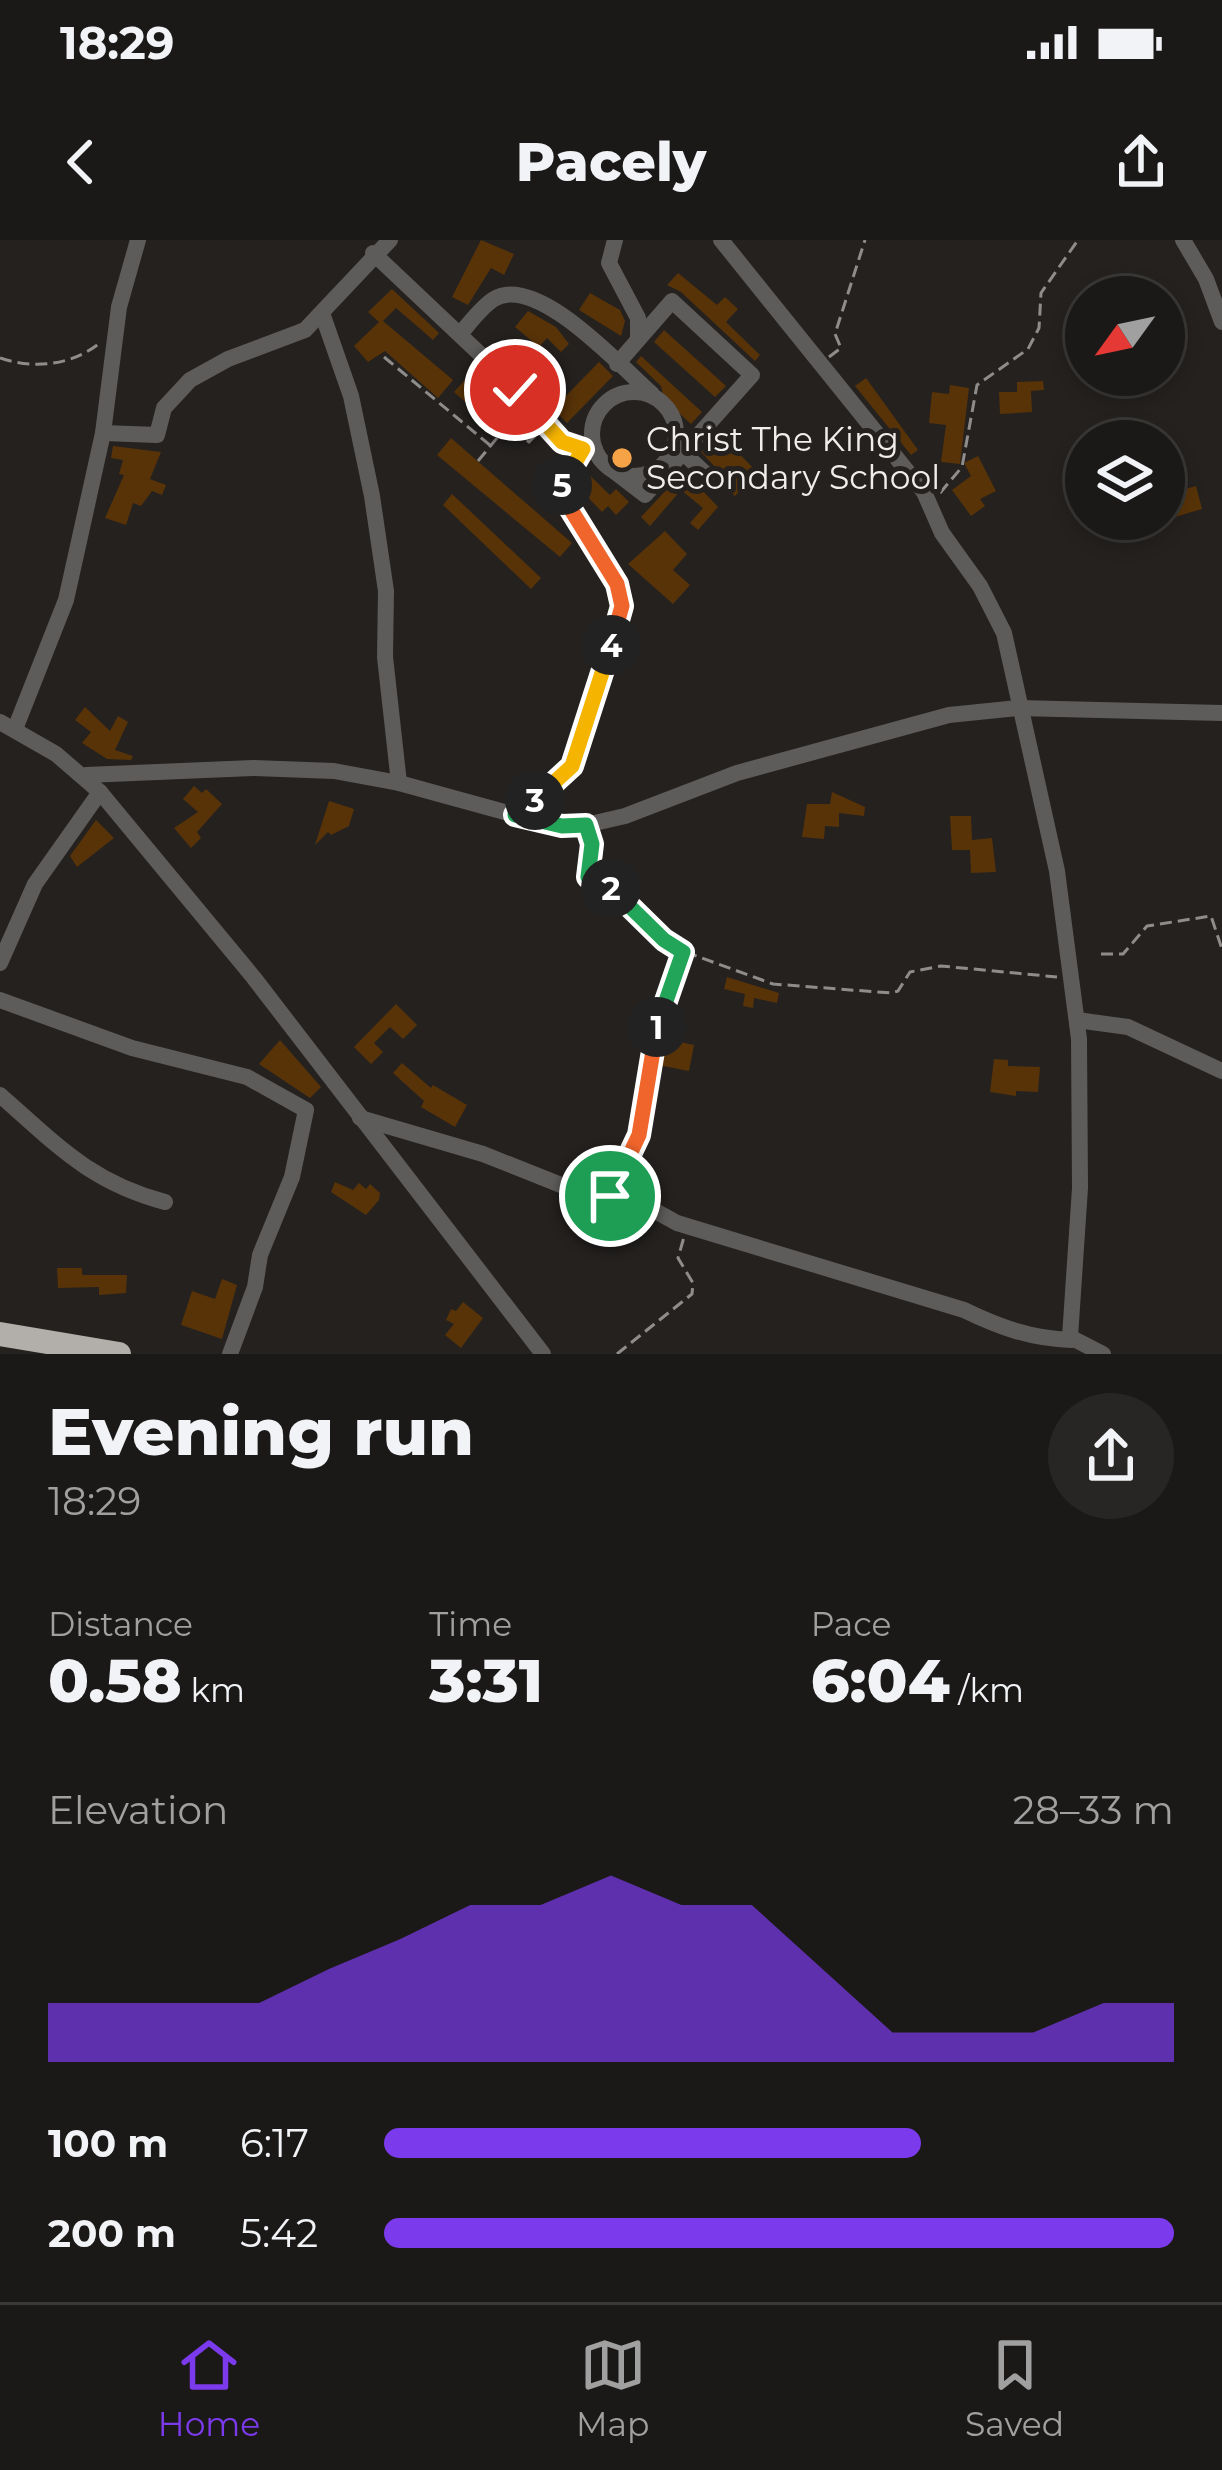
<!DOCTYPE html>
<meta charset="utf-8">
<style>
:root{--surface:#1b1917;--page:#282624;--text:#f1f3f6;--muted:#a0a0a1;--line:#393836;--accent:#7c3aed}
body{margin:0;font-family:Montserrat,sans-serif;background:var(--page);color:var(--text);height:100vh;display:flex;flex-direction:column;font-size:45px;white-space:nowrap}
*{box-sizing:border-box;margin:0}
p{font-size:39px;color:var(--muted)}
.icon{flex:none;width:66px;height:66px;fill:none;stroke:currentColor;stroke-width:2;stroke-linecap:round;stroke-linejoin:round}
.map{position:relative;height:1114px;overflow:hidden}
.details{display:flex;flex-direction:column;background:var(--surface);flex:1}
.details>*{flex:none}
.needle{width:78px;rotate:237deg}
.buttons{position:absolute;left:1065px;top:36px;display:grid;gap:24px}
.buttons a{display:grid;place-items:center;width:120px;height:120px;border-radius:50%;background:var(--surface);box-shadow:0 6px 18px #0003,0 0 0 3px var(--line);font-size:60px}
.pin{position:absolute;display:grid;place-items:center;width:102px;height:102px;color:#fff;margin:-51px;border:6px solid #fff;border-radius:50%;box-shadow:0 3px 12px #0007}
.km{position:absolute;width:60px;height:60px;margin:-30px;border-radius:50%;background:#222;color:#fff;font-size:33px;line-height:60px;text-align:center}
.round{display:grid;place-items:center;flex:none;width:126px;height:126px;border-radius:63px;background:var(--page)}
.headline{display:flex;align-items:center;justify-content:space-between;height:204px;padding:0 48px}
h1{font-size:66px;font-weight:800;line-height:90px}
.metrics{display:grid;grid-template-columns:repeat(3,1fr);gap:18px;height:204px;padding:12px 48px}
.metrics div{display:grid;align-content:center}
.metrics b{font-size:60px;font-weight:800}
.metrics small{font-size:33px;font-weight:400}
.metrics p{font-size:33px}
.chart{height:336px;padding:24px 48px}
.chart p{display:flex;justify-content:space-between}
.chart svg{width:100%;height:216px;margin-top:12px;fill:var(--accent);opacity:.7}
ul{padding:0 48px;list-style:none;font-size:39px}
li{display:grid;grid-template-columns:192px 144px 1fr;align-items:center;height:90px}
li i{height:30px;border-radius:15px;background:var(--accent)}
.status{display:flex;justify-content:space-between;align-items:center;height:84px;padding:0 60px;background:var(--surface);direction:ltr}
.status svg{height:33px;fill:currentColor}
header{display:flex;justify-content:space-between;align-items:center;height:156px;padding:0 48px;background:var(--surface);font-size:54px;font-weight:800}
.dock{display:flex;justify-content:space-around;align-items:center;height:168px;border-top:3px solid var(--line);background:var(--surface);font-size:33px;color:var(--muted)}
.dock a{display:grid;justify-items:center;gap:6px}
.dock .current{color:var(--accent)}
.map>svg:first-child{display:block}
.building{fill:#583308}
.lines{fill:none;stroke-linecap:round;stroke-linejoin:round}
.path{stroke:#8f8d8b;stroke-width:3;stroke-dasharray:12 6;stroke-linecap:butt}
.minor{stroke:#5e5c5b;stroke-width:16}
.highway{stroke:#b2afab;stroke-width:24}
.split-1-casing{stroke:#fff;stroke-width:24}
.split-2-casing{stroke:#fff;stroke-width:24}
.split-3-casing{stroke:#fff;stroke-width:24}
.split-4-casing{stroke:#fff;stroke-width:24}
.split-5-casing{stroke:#fff;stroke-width:24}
.split-6-casing{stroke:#fff;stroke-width:24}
.split-1{stroke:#f0652b;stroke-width:15}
.split-2{stroke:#22a559;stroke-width:15}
.split-3{stroke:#22a559;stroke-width:15}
.split-4{stroke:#f5b400;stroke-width:15}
.split-5{stroke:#f0652b;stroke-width:15}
.split-6{stroke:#f5b400;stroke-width:15}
.poi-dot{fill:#f6a247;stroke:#24211f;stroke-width:4.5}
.labels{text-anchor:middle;stroke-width:10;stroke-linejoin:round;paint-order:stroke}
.poi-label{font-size:33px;fill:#f0eeec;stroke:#24211f;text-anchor:start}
</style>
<div class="status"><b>18:29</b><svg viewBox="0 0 49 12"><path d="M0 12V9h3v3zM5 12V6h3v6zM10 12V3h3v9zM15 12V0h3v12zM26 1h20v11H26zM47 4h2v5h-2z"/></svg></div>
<header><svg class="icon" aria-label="back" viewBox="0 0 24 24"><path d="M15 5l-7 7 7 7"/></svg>Pacely<svg class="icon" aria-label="share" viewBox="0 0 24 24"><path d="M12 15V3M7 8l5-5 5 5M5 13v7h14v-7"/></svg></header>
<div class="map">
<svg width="1222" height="1114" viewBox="0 0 1222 1114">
<rect width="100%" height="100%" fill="#24211f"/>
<!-- building -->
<g class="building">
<path d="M481,0L514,14L504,35L491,28L468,65L452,57Z"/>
<path d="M678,33L717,65L725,57L738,69L726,82L760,115L755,121L681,52L667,45Z"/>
<path d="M392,49L439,93L433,100L396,68L383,81L453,140L438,158L385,111L368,122L354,106L379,82L368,72Z"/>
<path d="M590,53L620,70L625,81L621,96L579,70Z"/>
<path d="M528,71L556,87L569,104L561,112L547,98L539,107L515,87Z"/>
<path d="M664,90L726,146L715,157L654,102Z"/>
<path d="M641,116L702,172L691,184L664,159L661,146L636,122Z"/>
<path d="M599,122L613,136L567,183L553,169Z"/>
<path d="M471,133L501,160L484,179L454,152Z"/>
<path d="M866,138L918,210L911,215L855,146Z"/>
<path d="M1043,141L1044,150L1031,151L1032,172L1000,174L999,152H1017V142Z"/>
<path d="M950,145L969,148L960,224L941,222L946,185L929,183L932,152L949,154Z"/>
<path d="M718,192L757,232L735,256L724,247L729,242L701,212Z"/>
<path d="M451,198L572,303L560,317L437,215Z"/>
<path d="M113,206L161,212L150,239L166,245L162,255L152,251L141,266L133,263L126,285L105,278L124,235L119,234L123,220L111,218Z"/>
<path d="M978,216L996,251L980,259L985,266L971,276L952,250L971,236L964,223Z"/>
<path d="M584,230L610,255L616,249L629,262L616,275L608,266L602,272L576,245Z"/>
<path d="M684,231L718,267L698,290L690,283L703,268L681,250L650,286L641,277Z"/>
<path d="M1196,246L1202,269L1175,277L1172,266L1164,268V255Z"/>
<path d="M452,254L541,338L531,349L443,265Z"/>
<path d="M665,291L687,314L673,330L690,345L673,364L628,324Z"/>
<path d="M85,467L110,491L118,476L128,482L115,510L133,516L131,520L107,519L82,503L91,492L75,480Z"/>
<path d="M194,546L202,553L206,549L222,564L197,592L201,598L191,608L174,588L198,572L183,559Z"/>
<path d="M832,552L865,567L864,576L839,573V587L825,586L824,599L802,597L807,564H830Z"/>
<path d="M329,561L354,569L349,586L331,595L328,592L315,605Z"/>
<path d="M950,576H971L972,600L992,598L996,632L971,633L970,610H952Z"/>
<path d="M96,580L114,598L77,627L70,616Z"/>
<path d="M727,737L779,753L777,763L754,758L753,768L743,766L745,754L724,749Z"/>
<path d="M396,764L417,785L403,799L390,787L374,803L383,812L371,824L354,807Z"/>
<path d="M663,798L694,805L689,831L658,825Z"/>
<path d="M280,800L321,847L310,858L259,824Z"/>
<path d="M994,819L1008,820V826L1040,827L1038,852L1016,851V856L990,852Z"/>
<path d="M402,823L431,848L433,845L467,865L455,887L421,867L424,861L393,833Z"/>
<path d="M335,942L353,950L359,943L366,949L370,944L380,953L379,960L366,975L331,952Z"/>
<path d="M57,1028H82V1035H127L126,1053L99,1055V1047L58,1048Z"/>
<path d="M222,1039L237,1045L222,1099L181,1085L192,1051L215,1059Z"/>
<path d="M463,1062L483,1078L461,1108L445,1095L454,1084L446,1080L451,1069L456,1071Z"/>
</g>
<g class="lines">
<!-- path -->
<g class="path">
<path d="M384,117L491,206"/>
<path d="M829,117L841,108L835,94L865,0"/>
<path d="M0,118C35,130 73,125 101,102"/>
<path d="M509,161L500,178L529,202L537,194"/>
<path d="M478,221L507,186"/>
<path d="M940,253L962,227L977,145L1028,109L1039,88L1041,53L1078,0"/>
<path d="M592,600L588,637L618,650L665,700L691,714L773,744L891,753L898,751L910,732L941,726L1057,737"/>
<path d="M1101,714H1123L1147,686L1211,676L1222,709"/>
<path d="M617,944C659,874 647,786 683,713"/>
<path d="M617,1114L692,1054L693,1043L678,1018L684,997"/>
</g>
<!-- minor -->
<g class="minor">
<path d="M615,0L609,23L638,78V99"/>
<path d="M721,0L924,252L942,293L980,346L1004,393L1057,631L1079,799L1080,948L1070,1097L1103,1114"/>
<path d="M1183,0L1206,39L1222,82"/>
<path d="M373,13L498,131L562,202L595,209"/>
<path d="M323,76L351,156L372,256L386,351L385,417L399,543"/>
<path d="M460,94C470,83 481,67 494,59C537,33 621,127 652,154"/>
<circle cx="634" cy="194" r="42"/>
<path d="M103,193L157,195L164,168L190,140L228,119L305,90L390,0"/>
<path d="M677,207L707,235"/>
<path d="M615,232L645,255L752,135L672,61L617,124"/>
<path d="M0,482L56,514L100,552L254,738L543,1114"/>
<path d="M15,489L66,360L103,193L119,67L138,0"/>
<path d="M86,535L253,528L334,531L399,543L534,580L586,585L625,576L737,533L949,475L1018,468L1222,473"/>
<path d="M515,575L558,543L571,526L622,366C615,334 557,267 563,243C565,232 577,219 583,209"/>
<path d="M0,723L35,644L100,552"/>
<path d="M0,760L132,808L247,837L306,870L292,937L260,1015L255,1047L230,1114"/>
<path d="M1077,780L1128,787L1222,831"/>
<path d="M0,855C57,905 90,942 165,962"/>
<path d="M360,878L483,914L571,949L648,967L677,983L964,1070C999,1087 1032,1099 1071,1100"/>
</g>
<!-- highway -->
<path class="highway" d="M0,1094L119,1114"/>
</g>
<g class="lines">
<!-- split-1 casing -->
<g class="split-1-casing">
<path id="split-1" d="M610,956L639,895L657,787"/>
</g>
<!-- split-2 casing -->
<g class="split-2-casing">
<path id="split-2" d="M611,648L664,700L683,712L657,787"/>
</g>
<!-- split-3 casing -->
<g class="split-3-casing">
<path id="split-3" d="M535,560L515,575L562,586L586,585L592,604L588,637L611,648"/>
</g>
<!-- split-4 casing -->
<g class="split-4-casing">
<path id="split-4" d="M535,560L572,526L611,405"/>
</g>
<!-- split-5 casing -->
<g class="split-5-casing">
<path id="split-5" d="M562,245L565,260L617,344L622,366L611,405"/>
</g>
<!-- split-6 casing -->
<g class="split-6-casing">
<path id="split-6" d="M515,150L562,202L583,209L562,245"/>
</g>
<!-- split-1 -->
<use href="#split-1" class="split-1"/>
<!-- split-2 -->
<use href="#split-2" class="split-2"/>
<!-- split-3 -->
<use href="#split-3" class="split-3"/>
<!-- split-4 -->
<use href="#split-4" class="split-4"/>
<!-- split-5 -->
<use href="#split-5" class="split-5"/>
<!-- split-6 -->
<use href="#split-6" class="split-6"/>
</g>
<!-- markers -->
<circle class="poi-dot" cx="622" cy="218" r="12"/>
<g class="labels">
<!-- poi labels -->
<g class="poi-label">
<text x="646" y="211">Christ The King<tspan x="646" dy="38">Secondary School</tspan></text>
</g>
</g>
</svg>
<div class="buttons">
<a><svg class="needle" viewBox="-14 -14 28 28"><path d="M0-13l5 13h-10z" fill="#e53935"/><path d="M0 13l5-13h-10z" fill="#a0a0a1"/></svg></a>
<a><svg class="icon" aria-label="layers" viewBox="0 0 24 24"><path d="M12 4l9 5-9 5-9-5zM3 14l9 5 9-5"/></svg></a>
</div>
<div class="pin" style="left:610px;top:956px;background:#1e9e55"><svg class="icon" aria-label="arrive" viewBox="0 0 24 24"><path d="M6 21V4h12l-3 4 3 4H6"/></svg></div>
<div class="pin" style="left:515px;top:150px;background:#d93025"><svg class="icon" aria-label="check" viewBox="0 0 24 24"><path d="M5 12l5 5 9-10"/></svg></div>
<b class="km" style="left:657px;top:787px">1</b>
<b class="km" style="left:611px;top:648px">2</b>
<b class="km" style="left:535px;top:560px">3</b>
<b class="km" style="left:611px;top:405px">4</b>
<b class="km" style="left:562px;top:245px">5</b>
</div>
<section class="details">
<div class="headline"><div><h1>Evening run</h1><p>18:29</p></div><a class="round"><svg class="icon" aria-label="share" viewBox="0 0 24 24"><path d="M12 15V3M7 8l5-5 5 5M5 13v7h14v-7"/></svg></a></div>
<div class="metrics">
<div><p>Distance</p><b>0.58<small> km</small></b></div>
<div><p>Time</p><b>3:31</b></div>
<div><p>Pace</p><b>6:04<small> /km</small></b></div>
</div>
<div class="chart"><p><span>Elevation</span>28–33 m</p>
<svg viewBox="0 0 160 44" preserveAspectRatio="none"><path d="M0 44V32L10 32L20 32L30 32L40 25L50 19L60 12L70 12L80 6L90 12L100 12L110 25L120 38L130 38L140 38L150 32L160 32V44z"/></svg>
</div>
<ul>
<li><b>100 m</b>6:17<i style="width:68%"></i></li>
<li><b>200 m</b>5:42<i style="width:100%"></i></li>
</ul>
</section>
<nav class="dock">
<a class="current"><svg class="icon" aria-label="home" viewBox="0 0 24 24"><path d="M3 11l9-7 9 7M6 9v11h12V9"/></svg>Home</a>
<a><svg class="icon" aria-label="map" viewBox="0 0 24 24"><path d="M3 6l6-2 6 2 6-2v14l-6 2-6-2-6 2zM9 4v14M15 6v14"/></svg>Map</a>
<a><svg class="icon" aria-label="saved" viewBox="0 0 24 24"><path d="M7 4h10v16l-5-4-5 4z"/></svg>Saved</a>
</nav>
